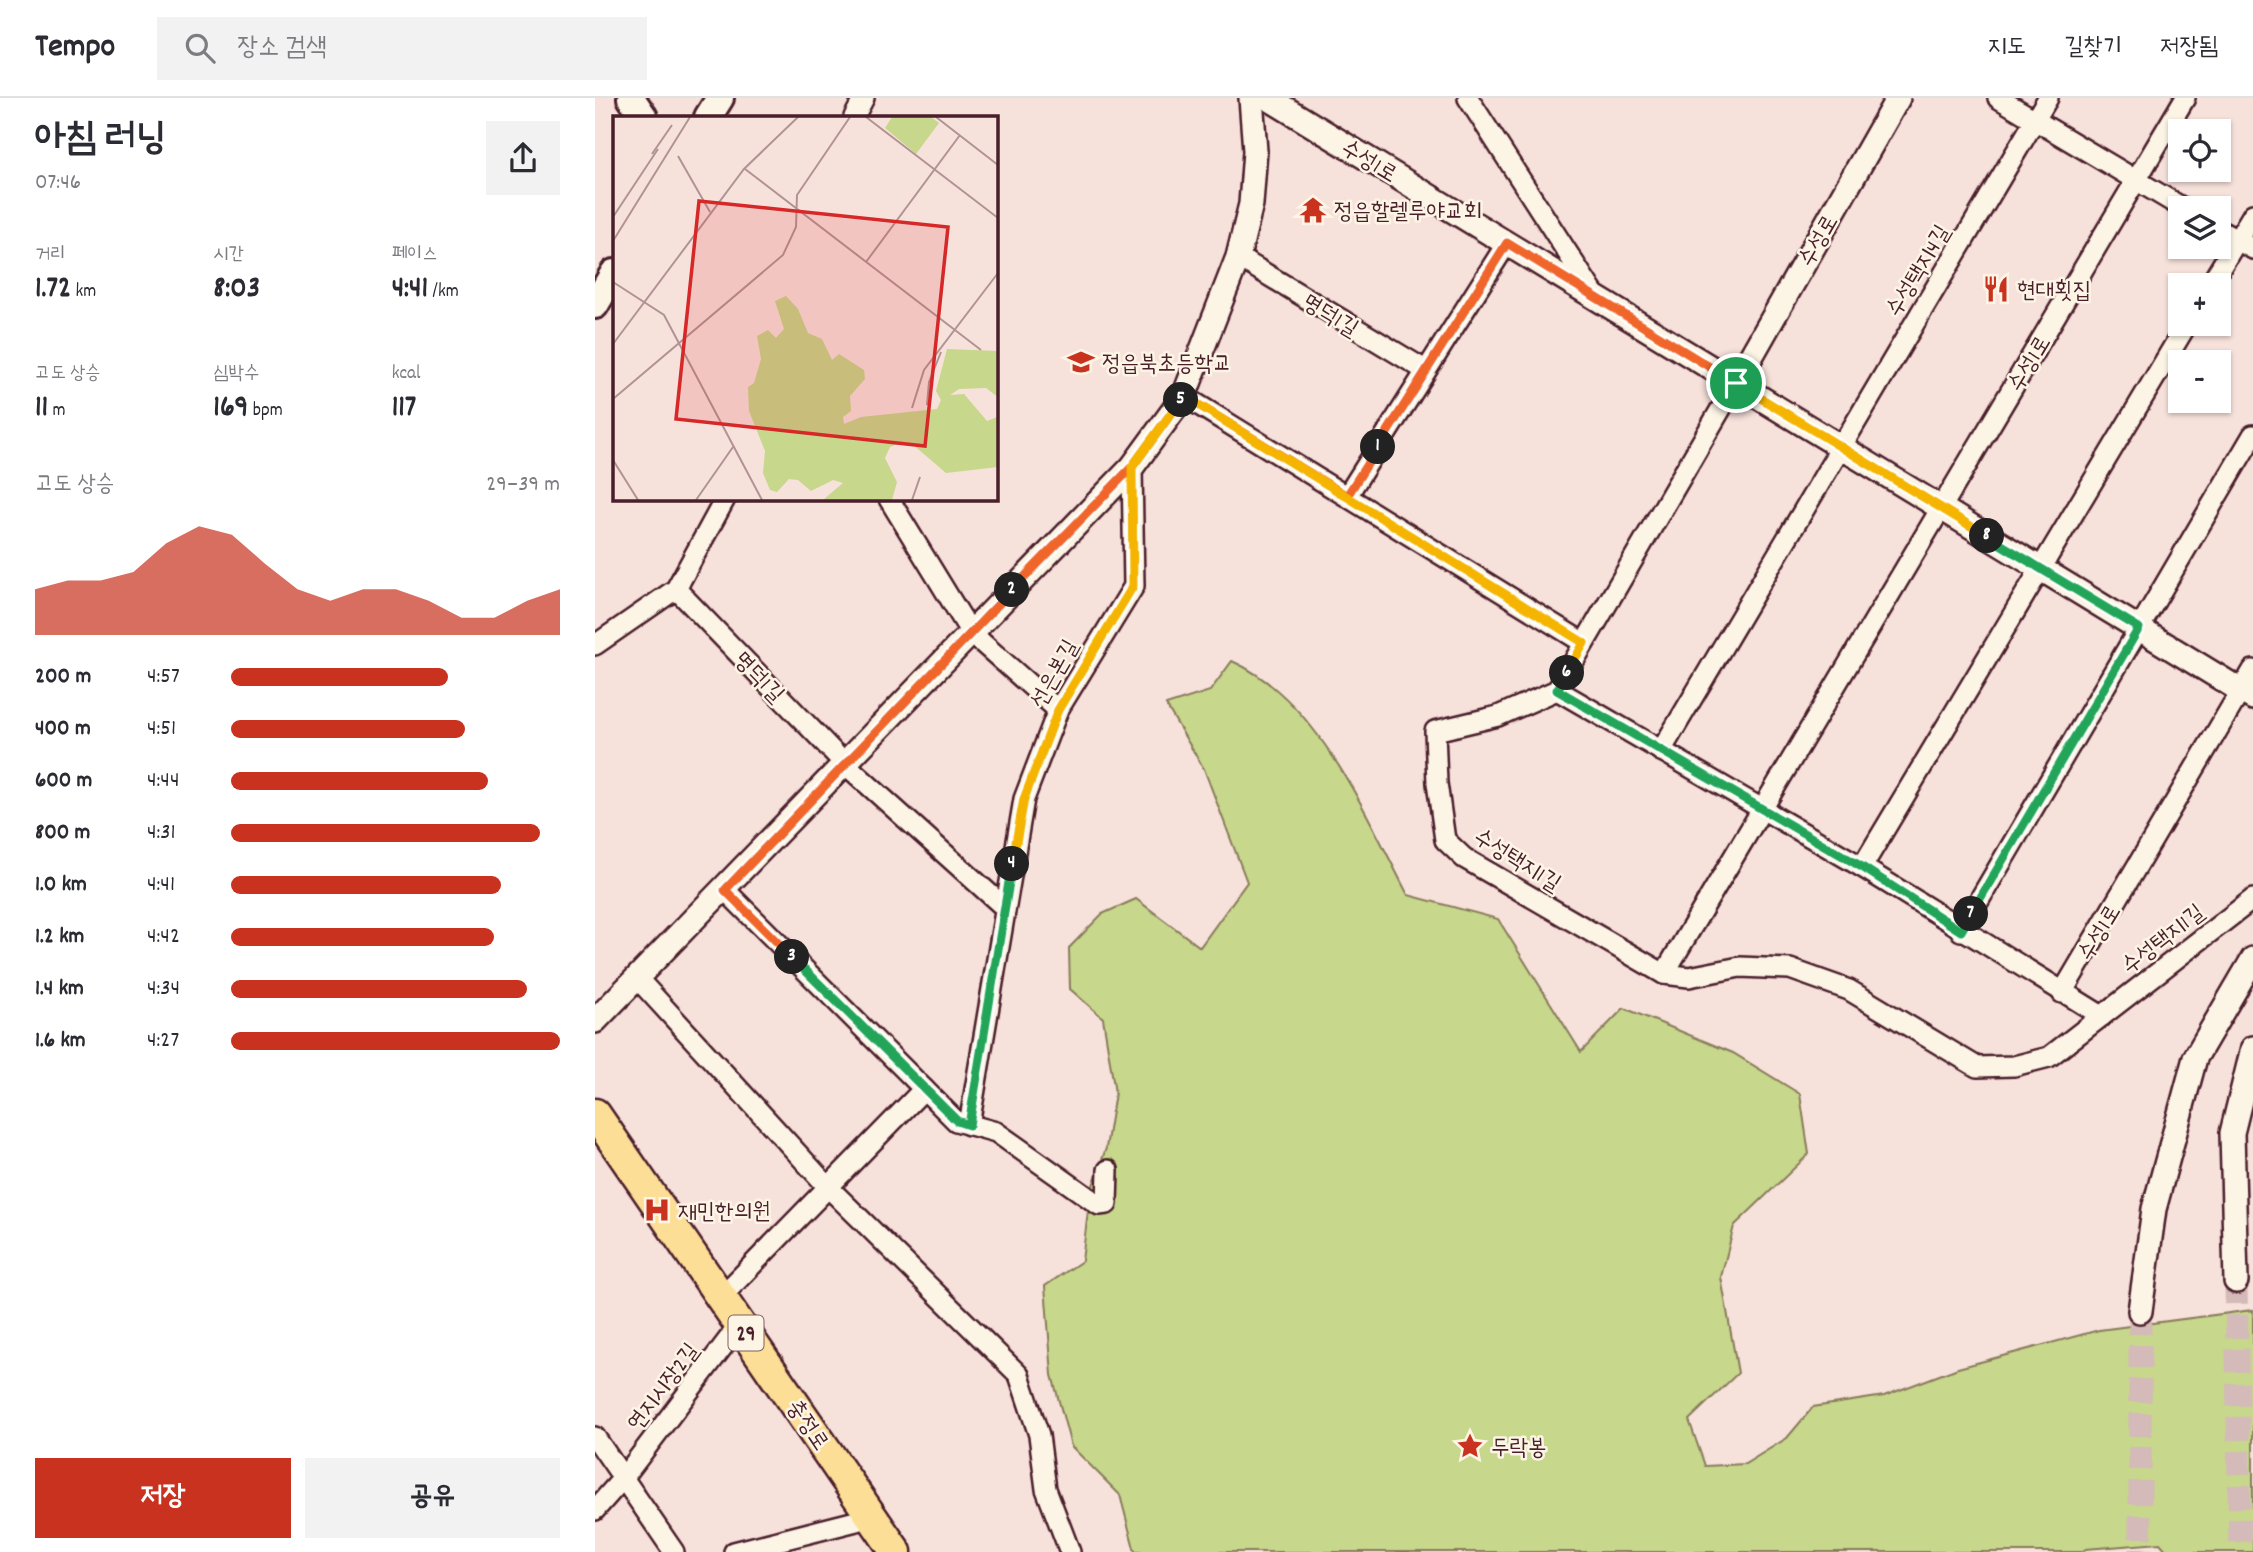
<!DOCTYPE html>
<html lang="ko">
<meta charset="utf-8">
<style>
:root{--surface:#fff;--page:#f2f2f3;--text:#2b2b33;--muted:#7c7c81;--line:#e1e1e2;--accent:#c8321e}
body{margin:0;font-family:Dekko,"Poor Story",sans-serif;background:var(--page);color:var(--text);height:100vh;display:flex;flex-direction:column;font-size:26px;white-space:nowrap}
*{box-sizing:border-box;margin:0}
p{font-size:23px;color:var(--muted)}
.icon{flex:none;width:38px;height:38px;fill:none;stroke:currentColor;stroke-width:2;stroke-linecap:round;stroke-linejoin:round}
.map{position:relative;flex:1;overflow:hidden}
.side{display:flex;flex-direction:column;background:var(--surface);width:595px}
.side>*{flex:none}
.controls{position:absolute;left:1573px;top:21px;display:grid;gap:14px}
.controls a{display:grid;place-items:center;width:63px;height:63px;border-radius:0px;background:var(--surface);box-shadow:0 2px 5px #0004;font-size:35px}
.pin{position:absolute;display:grid;place-items:center;width:60px;height:60px;color:#fff;margin:-30px;border:4px solid #fff;border-radius:50%;box-shadow:0 2px 7px #0007}
.km{position:absolute;width:35px;height:35px;margin:-18px;border-radius:50%;background:#222;color:#fff;font-size:19px;line-height:35px;text-align:center}
.round{display:grid;place-items:center;flex:none;width:74px;height:74px;border-radius:0px;background:var(--page)}
.overview{display:flex;align-items:center;justify-content:space-between;height:119px;padding:0 35px}
h1{font-size:38px;font-weight:700;line-height:52px}
.figures{display:grid;grid-template-columns:repeat(3,1fr);gap:10px;height:119px;padding:7px 35px}
.figures div{display:grid;align-content:center}
.figures b{font-size:30px;font-weight:700}
.figures small{font-size:19px;font-weight:400}
.figures p{font-size:19px}
.chart{height:196px;padding:14px 35px}
.chart p{display:flex;justify-content:space-between}
.chart svg{width:100%;height:126px;margin-top:7px;fill:var(--accent);opacity:.7}
.primary-button{display:flex;gap:14px;margin-top:auto;padding:14px 35px}
.primary-button a{flex:1;height:80px;border-radius:0px;background:var(--accent);color:#fff;font-size:28px;font-weight:700;line-height:80px;text-align:center}
.primary-button a+a{background:var(--page);color:var(--text)}
ul{padding:0 35px;list-style:none;font-size:23px}
li{display:grid;grid-template-columns:112px 84px 1fr;align-items:center;height:52px}
li i{height:18px;border-radius:9px;background:var(--accent)}
header{display:flex;align-items:center;gap:42px;box-sizing:border-box;height:98px;padding:0 35px;background:var(--surface);border-bottom:2px solid var(--line)}
header strong{font-size:33px}
nav{display:flex;gap:38px;margin-inline-start:auto;font-size:24px}
.search{width:490px;height:63px;background:var(--page);display:flex;align-items:center;gap:18px;box-sizing:border-box;padding:0 24px;border-radius:0px;color:var(--muted);font-size:26px}
main{display:flex;flex:1;min-height:0}
.map>svg:first-child{display:block}
.green{fill:#c7d78b;stroke:#887b5b;stroke-width:2}
.lines{fill:none;stroke-linecap:round;stroke-linejoin:round}
.tertiary-tunnel{stroke:#d4bab8;stroke-width:23;stroke-dasharray:23 11;stroke-linecap:butt}
.minor-casing{stroke:#4a1f2b;stroke-width:24}
.tertiary-casing{stroke:#4a1f2b;stroke-width:28}
.secondary-casing{stroke:#4a1f2b;stroke-width:32}
.primary-casing{stroke:#4a1f2b;stroke-width:35}
.minor{stroke:#fcf5e5;stroke-width:19}
.tertiary{stroke:#fcf5e5;stroke-width:23}
.secondary{stroke:#fcf5e5;stroke-width:26}
.primary{stroke:#fcde96;stroke-width:30}
.split-1-casing{stroke:#fff;stroke-width:14}
.split-2-casing{stroke:#fff;stroke-width:14}
.split-3-casing{stroke:#fff;stroke-width:14}
.split-4-casing{stroke:#fff;stroke-width:14}
.split-5-casing{stroke:#fff;stroke-width:14}
.split-6-casing{stroke:#fff;stroke-width:14}
.split-7-casing{stroke:#fff;stroke-width:14}
.split-8-casing{stroke:#fff;stroke-width:14}
.split-9-casing{stroke:#fff;stroke-width:14}
.split-1{stroke:#f0652b;stroke-width:9}
.split-2{stroke:#f0652b;stroke-width:9}
.split-3{stroke:#f0652b;stroke-width:9}
.split-4{stroke:#22a559;stroke-width:9}
.split-5{stroke:#f5b400;stroke-width:9}
.split-6{stroke:#f5b400;stroke-width:9}
.split-7{stroke:#22a559;stroke-width:9}
.split-8{stroke:#22a559;stroke-width:9}
.split-9{stroke:#f5b400;stroke-width:9}
.labels{text-anchor:middle;stroke-width:5;stroke-linejoin:round;paint-order:stroke}
.shield{fill:#fcf5e5;stroke:#7f5f63;stroke-width:2}
.shield-label{font-size:21px;font-weight:bold;fill:#4a1f2b}
.street-label{font-size:23px;fill:#4a1f2b;stroke:#fcf5e5}
.poi-label{font-size:23px;fill:#4a1f2b;stroke:#fcf5e5;text-anchor:start}
.inset-road{fill:none;stroke:#b29395;stroke-width:2}
.view{fill:#d62828;fill-opacity:0.15;stroke:#d62828;stroke-width:3.5}
.inset-edge{fill:none;stroke:#4a1f2b;stroke-width:3.5}
</style>
<header>
<strong>Tempo</strong>
<div class="search"><svg class="icon" aria-label="search" viewBox="0 0 24 24"><circle cx="10" cy="10" r="6"/><path d="M15 15l6 6"/></svg>장소 검색</div>
<nav><a>지도</a><a>길찾기</a><a>저장됨</a></nav>
</header>
<main>
<section class="side">
<div class="overview"><div><h1>아침 러닝</h1><p>07:46</p></div><a class="round"><svg class="icon" aria-label="share" viewBox="0 0 24 24"><path d="M12 15V3M7 8l5-5 5 5M5 13v7h14v-7"/></svg></a></div>
<div class="figures">
<div><p>거리</p><b>1.72<small> km</small></b></div>
<div><p>시간</p><b>8:03</b></div>
<div><p>페이스</p><b>4:41<small> /km</small></b></div>
</div>
<div class="figures">
<div><p>고도 상승</p><b>11<small> m</small></b></div>
<div><p>심박수</p><b>169<small> bpm</small></b></div>
<div><p>kcal</p><b>117</b></div>
</div>
<div class="chart"><p><span>고도 상승</span>29–39 m</p>
<svg viewBox="0 0 160 44" preserveAspectRatio="none"><path d="M0 44V28L10 25L20 25L30 22L40 12L50 6L60 9L70 19L80 28L90 32L100 28L110 28L120 32L130 38L140 38L150 32L160 28V44z"/></svg>
</div>
<ul>
<li><b>200 m</b>4:57<i style="width:66%"></i></li>
<li><b>400 m</b>4:51<i style="width:71%"></i></li>
<li><b>600 m</b>4:44<i style="width:78%"></i></li>
<li><b>800 m</b>4:31<i style="width:94%"></i></li>
<li><b>1.0 km</b>4:41<i style="width:82%"></i></li>
<li><b>1.2 km</b>4:42<i style="width:80%"></i></li>
<li><b>1.4 km</b>4:34<i style="width:90%"></i></li>
<li><b>1.6 km</b>4:27<i style="width:100%"></i></li>
</ul>
<div class="primary-button"><a>저장</a><a>공유</a></div>
</section>
<div class="map">
<svg width="1658" height="1454" viewBox="0 0 1658 1454">
<rect width="100%" height="100%" fill="#f7e1db"/>
<filter id="ink" filterUnits="userSpaceOnUse"><feTurbulence type="fractalNoise" baseFrequency=".0143" numOctaves="2"/><feDisplacementMap in="SourceGraphic" scale="14" xChannelSelector="R" yChannelSelector="G"/><feConvolveMatrix kernelMatrix="1 2 1 2 8 2 1 2 1" color-interpolation-filters="sRGB"/></filter>
<g filter="url(#ink)">
<!-- green -->
<path class="green" d="M637,563C723,601 771,717 813,797L903,821L986,954L1029,910L1138,955L1205,996L1214,1056L1139,1128L1126,1179L1143,1275L1094,1322L1110,1368L1150,1366L1192,1340L1218,1309L1289,1298L1363,1270L1504,1232L1658,1212V1454H1573L1565,1445L1491,1451L1486,1454H540L525,1397L476,1348L457,1277L450,1188L487,1163L495,1096L511,1050L520,995L508,920L475,891L474,850L507,816L541,801L605,849L652,784L609,671L571,607L615,593Z"/>
<g class="lines">
<!-- tertiary-tunnel -->
<g class="tertiary-tunnel">
<path d="M1641,1183L1645,1454"/>
<path d="M1545,1213V1454"/>
</g>
<!-- minor casing -->
<g class="minor-casing">
<g id="minor">
<path d="M873,0L1001,199"/>
<path d="M1403,0L1588,110"/>
<path d="M259,19L269,0"/>
<path d="M1624,132L1658,151"/>
<path d="M643,159L830,272"/>
<path d="M1615,187L1658,116"/>
<path d="M1141,285L962,592L903,618L840,633L842,685L850,742L869,760L1069,876L1094,879L1145,869L1195,871L1254,892L1382,969L1419,968L1454,959L1658,801"/>
<path d="M589,298L989,545"/>
<path d="M752,398L912,145"/>
<path d="M294,401L376,535L463,612"/>
<path d="M81,491L250,666L409,809"/>
<path d="M0,547L81,491L130,401"/>
<path d="M962,592L1267,769L1507,918"/>
<path d="M1066,653L1453,0"/>
<path d="M1267,769L1592,226"/>
<path d="M130,792L361,1023L401,1034L504,1107L512,1106L513,1072"/>
<path d="M1366,833L1658,337"/>
<path d="M1069,876L1590,0"/>
<path d="M43,881L235,1091L424,1277L444,1337L451,1391L475,1454"/>
<path d="M1467,895L1658,572"/>
<path d="M374,1027L429,701L463,612L539,488L537,369"/>
<path d="M126,1199L329,991"/>
<path d="M0,1339L79,1454"/>
<path d="M0,1412L29,1379L145,1226"/>
<path d="M139,1454L277,1419"/>
</g>
</g>
<!-- tertiary casing -->
<g class="tertiary-casing">
<g id="tertiary">
<path d="M673,0L1658,600"/>
<path d="M1141,285L1303,0"/>
<path d="M0,923L537,369L589,298L643,159L656,106L660,53L656,0"/>
<path d="M1641,1183L1637,1035L1658,950"/>
<path d="M1545,1213L1559,1111L1600,960L1658,861"/>
</g>
</g>
<!-- secondary casing -->
<g class="secondary-casing">
<g id="secondary">
<path d="M36,0L49,19"/>
<path d="M113,19L125,0"/>
<path d="M0,207L19,175"/>
</g>
</g>
<!-- primary casing -->
<g class="primary-casing">
<path id="primary" d="M0,1016L301,1454"/>
</g>
<!-- minor -->
<use href="#minor" class="minor"/>
<!-- tertiary -->
<use href="#tertiary" class="tertiary"/>
<!-- secondary -->
<use href="#secondary" class="secondary"/>
<!-- primary -->
<use href="#primary" class="primary"/>
</g>
</g>
<g class="lines" filter="url(#ink)">
<!-- split-1 casing -->
<g class="split-1-casing">
<path id="split-1" d="M783,349L912,145L1141,285"/>
</g>
<!-- split-2 casing -->
<g class="split-2-casing">
<path id="split-2" d="M417,492L537,369L589,298L752,398L783,349"/>
</g>
<!-- split-3 casing -->
<g class="split-3-casing">
<path id="split-3" d="M197,859L130,792L417,492"/>
</g>
<!-- split-4 casing -->
<g class="split-4-casing">
<path id="split-4" d="M197,859L362,1023L374,1027L417,766"/>
</g>
<!-- split-5 casing -->
<g class="split-5-casing">
<path id="split-5" d="M417,766L429,701L463,612L538,488L537,369L586,302"/>
</g>
<!-- split-6 casing -->
<g class="split-6-casing">
<path id="split-6" d="M586,302L589,298L989,545L972,575"/>
</g>
<!-- split-7 casing -->
<g class="split-7-casing">
<path id="split-7" d="M972,575L962,592L1267,769L1366,833L1376,816"/>
</g>
<!-- split-8 casing -->
<g class="split-8-casing">
<path id="split-8" d="M1376,816L1544,530L1392,438"/>
</g>
<!-- split-9 casing -->
<g class="split-9-casing">
<path id="split-9" d="M1141,285L1392,438"/>
</g>
<!-- split-1 -->
<use href="#split-1" class="split-1"/>
<!-- split-2 -->
<use href="#split-2" class="split-2"/>
<!-- split-3 -->
<use href="#split-3" class="split-3"/>
<!-- split-4 -->
<use href="#split-4" class="split-4"/>
<!-- split-5 -->
<use href="#split-5" class="split-5"/>
<!-- split-6 -->
<use href="#split-6" class="split-6"/>
<!-- split-7 -->
<use href="#split-7" class="split-7"/>
<!-- split-8 -->
<use href="#split-8" class="split-8"/>
<!-- split-9 -->
<use href="#split-9" class="split-9"/>
</g>
<!-- icons -->
<defs>
<g id="temple-bare" transform="scale(2.1)"><path d="M0-6L5-2H3V0L6.5 2.5H4V6H1.5V3h-3V6H-4V2.5H-6.5L-3 0V-2H-5Z" fill="#c8321e" stroke="#fcf5e5" stroke-width="2.5" paint-order="stroke"/></g>
<g id="restaurant-bare" transform="scale(2.1)"><path d="M-5-6h1v4h1v-4h1v4h1v-4h1v5L-1.5 .5V6h-2V.5L-5-1ZM5-6V6H3V1.5H1.5Q1.5-4 5-6Z" fill="#c8321e" stroke="#fcf5e5" stroke-width="2.5" paint-order="stroke"/></g>
<g id="school-bare" transform="scale(2.1)"><path d="M0-5L7-2L0 1L-7-2ZM-4 1L0 2.5L4 1V4Q0 6-4 4Z" fill="#c8321e" stroke="#fcf5e5" stroke-width="2.5" paint-order="stroke"/></g>
<g id="hospital-bare" transform="scale(2.1)"><path d="M-5-5h3v3.5h4V-5h3V5h-3V1.5h-4V5h-3Z" fill="#c8321e" stroke="#fcf5e5" stroke-width="2.5" paint-order="stroke"/></g>
<g id="sight-bare" transform="scale(2.1)"><path d="M0-6L1.8-2.2L6-1.7L2.9 1.2L3.7 5.4L0 3.3L-3.7 5.4L-2.9 1.2L-6-1.7L-1.8-2.2Z" fill="#c8321e" stroke="#fcf5e5" stroke-width="2.5" paint-order="stroke"/></g>
</defs>
<g fill-rule="evenodd">
<use href="#temple-bare" x="718" y="112"/>
<use href="#restaurant-bare" x="1401" y="191"/>
<use href="#school-bare" x="486" y="264"/>
<use href="#hospital-bare" x="62" y="1112"/>
<use href="#sight-bare" x="875" y="1348"/>
</g>
<g class="labels">
<!-- shield labels -->
<rect class="shield" x="133.5" y="1217.5" width="35" height="35" rx="5"/>
<g class="shield-label">
<text x="151" y="1242">29</text>
</g>
<!-- street labels -->
<g class="street-label">
<text transform="translate(775 62) rotate(31)" y="8">수성1로</text>
<text transform="translate(1222 142) rotate(-60)" y="8">수성로</text>
<text transform="translate(1322 172) rotate(-59)" y="8">수성택지4길</text>
<text transform="translate(736 216) rotate(31)" y="8">명덕1길</text>
<text transform="translate(1433 265) rotate(-59)" y="8">수성1로</text>
<text transform="translate(458 575) rotate(-61)" y="8">선은본길</text>
<text transform="translate(165 578) rotate(46)" y="8">명덕1길</text>
<text transform="translate(923 761) rotate(32)" y="8">수성택지1길</text>
<text transform="translate(1503 834) rotate(-59)" y="8">수성1로</text>
<text transform="translate(1567 840) rotate(-38)" y="8">수성택지1길</text>
<text transform="translate(67 1288) rotate(-53)" y="8">연지시장2길</text>
<text transform="translate(214 1326) rotate(56)" y="8">충정로</text>
</g>
<!-- poi labels -->
<g class="poi-label">
<text x="739" y="120">정읍할렐루야교회</text>
<text x="1422" y="199">현대횟집</text>
<text x="507" y="272">정읍북초등학교</text>
<text x="83" y="1120">재민한의원</text>
<text x="896" y="1356">두락봉</text>
</g>
</g>
<!-- overview -->
<g transform="translate(18 18)">
<rect width="385" height="385" fill="#f7e1db"/>
<path d="M279,1H318L326,7L303,38L272,12ZM173,180L185,193L195,217L209,223L219,244L226,238L251,254L252,263L237,280L238,295L230,301L231,308L248,301L324,293L328,284L323,275L334,233L385,235V281L373,272L346,273L337,279L351,278L374,305L384,301L385,284V351L333,357L298,327H287L277,331L272,342L284,366L279,384H210L230,367L220,364L198,375L185,364L176,363L164,376L157,374L150,357L152,335L136,295L135,271L141,267L148,243L144,220L155,214L163,222L171,213L162,185Z" fill="#c7d78b"/>
<path class="inset-road" d="M253,1L385,102M323,1L385,49M39,38L59,9M65,40L97,96M132,53L368,234M0,101L45,33M0,125L77,1M253,146L347,19M0,166L51,199L149,384M0,228L131,53L185,1M0,283L170,139L183,111L184,79L237,1M314,289L316,266L328,236M299,292L311,254L385,157M0,344L25,384M83,384L120,331M299,384L307,361"/>
<path class="view" d="M86,85L335,111L312,330L63,303Z"/>
<rect width="385" height="385" class="inset-edge"/>
</g>
</svg>
<div class="controls">
<a><svg class="icon" aria-label="locate" viewBox="0 0 24 24"><circle cx="12" cy="12" r="6"/><path d="M12 2v4M12 18v4M2 12h4M18 12h4"/></svg></a>
<a><svg class="icon" aria-label="layers" viewBox="0 0 24 24"><path d="M12 4l9 5-9 5-9-5zM3 14l9 5 9-5"/></svg></a>
<a>+</a>
<a>−</a>
</div>
<div class="pin" style="left:1141px;top:285px;background:#1e9e55"><svg class="icon" aria-label="arrive" viewBox="0 0 24 24"><path d="M6 21V4h12l-3 4 3 4H6"/></svg></div>
<b class="km" style="left:783px;top:349px">1</b>
<b class="km" style="left:417px;top:492px">2</b>
<b class="km" style="left:197px;top:859px">3</b>
<b class="km" style="left:417px;top:766px">4</b>
<b class="km" style="left:586px;top:302px">5</b>
<b class="km" style="left:972px;top:575px">6</b>
<b class="km" style="left:1376px;top:816px">7</b>
<b class="km" style="left:1392px;top:438px">8</b>
</div>
</main>
